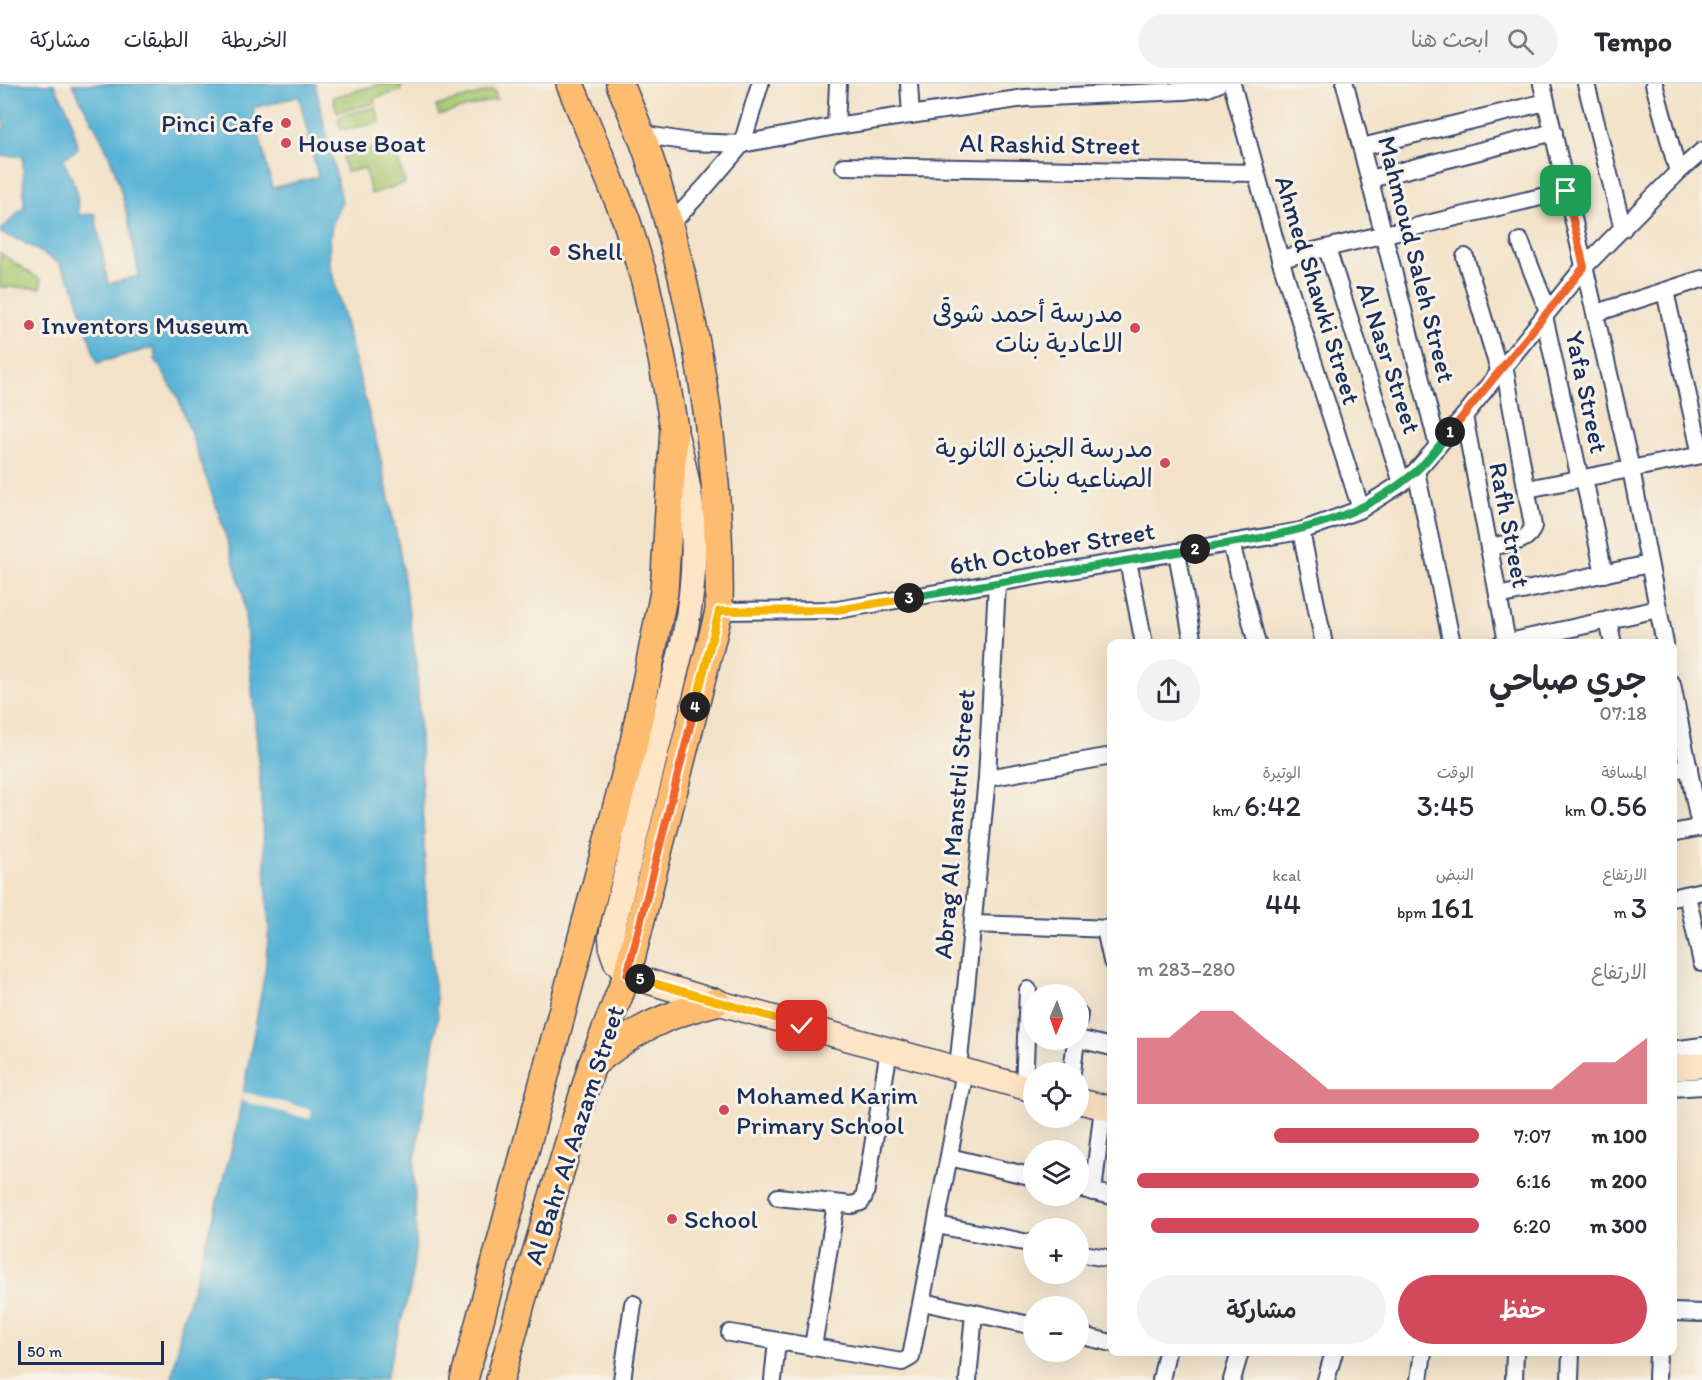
<!DOCTYPE html>
<html lang="ar">
<meta charset="utf-8">
<style>
:root{--surface:#fff;--page:#f2f2f3;--text:#2b2b33;--muted:#7c7c81;--line:#e1e1e2;--accent:#d1495b}
body{margin:0;font-family:Itim,"Playpen Sans Arabic",sans-serif;background:var(--page);color:var(--text);direction:rtl;height:100vh;display:flex;flex-direction:column;font-size:22px;white-space:nowrap}
*{box-sizing:border-box;margin:0}
p{font-size:20px;color:var(--muted)}
.icon{flex:none;width:33px;height:33px;fill:none;stroke:currentColor;stroke-width:2;stroke-linecap:round;stroke-linejoin:round}
.map{position:relative;flex:1;overflow:hidden;direction:ltr}
.side{position:absolute;left:1107px;top:555px;width:570px;height:717px;display:flex;flex-direction:column;background:var(--surface);border-radius:12px;box-shadow:0 6px 24px #0002;direction:rtl}
.side>*{flex:none}
.needle{width:39px;rotate:182deg}
.buttons{position:absolute;left:1023px;top:900px;display:grid;gap:12px}
.buttons a{display:grid;place-items:center;width:66px;height:66px;border-radius:50%;background:var(--surface);box-shadow:0 6px 24px #0002;font-size:30px}
.scale{position:absolute;left:18px;bottom:15px;width:146px;box-sizing:border-box;padding-left:6px;border:3px solid #1b2f5e;border-top:0;font-size:16px;line-height:21px;white-space:nowrap;color:#1b2f5e;-webkit-text-stroke:4px #f7f3e8;paint-order:stroke}
.pin{position:absolute;display:grid;place-items:center;width:51px;height:51px;color:#fff;margin:-26px;border-radius:12px;box-shadow:0 3px 9px #0006}
.km{position:absolute;width:30px;height:30px;margin:-15px;border-radius:50%;background:#222;color:#fff;font-size:16px;line-height:30px;text-align:center}
.round{display:grid;place-items:center;flex:none;width:63px;height:63px;border-radius:32px;background:var(--page)}
.headline{display:flex;align-items:center;justify-content:space-between;height:102px;padding:0 30px}
h1{font-size:33px;font-weight:600;line-height:45px}
.metrics{display:grid;grid-template-columns:repeat(3,1fr);gap:9px;height:102px;padding:6px 30px}
.metrics div{display:grid;align-content:center}
.metrics b{font-size:30px;font-weight:600}
.metrics small{font-size:16px;font-weight:400}
.metrics p{font-size:16px}
.chart{height:168px;padding:12px 30px}
.chart p{display:flex;justify-content:space-between}
.chart svg{width:100%;height:108px;margin-top:6px;fill:var(--accent);opacity:.7}
.action{display:flex;gap:12px;margin-top:auto;padding:12px 30px}
.action a{flex:1;height:69px;border-radius:36px;background:var(--accent);color:#fff;font-size:24px;font-weight:600;line-height:69px;text-align:center}
.action a+a{background:var(--page);color:var(--text)}
ul{padding:0 30px;list-style:none;font-size:20px}
li{display:grid;grid-template-columns:96px 72px 1fr;align-items:center;height:45px}
li i{height:15px;border-radius:8px;background:var(--accent)}
header{display:flex;align-items:center;gap:36px;box-sizing:border-box;height:84px;padding:0 30px;background:var(--surface);border-bottom:2px solid var(--line)}
header strong{font-size:28px}
nav{display:flex;gap:33px;margin-inline-start:auto;font-size:21px}
.search{width:420px;height:54px;background:var(--page);display:flex;align-items:center;gap:15px;box-sizing:border-box;padding:0 21px;border-radius:33px;color:var(--muted);font-size:22px}
.map>svg:first-child{display:block}
.green{fill:#aacb73;stroke:#627d68;stroke-width:1.5}
.water{fill:#57b3d5;stroke:#39719a;stroke-width:1.5;fill-rule:evenodd}
.pier{fill:#f3e2c8}
.lines{fill:none;stroke-linecap:round;stroke-linejoin:round}
.street-casing{stroke:#3b4a6e;stroke-width:20}
.secondary-casing{stroke:#3b4a6e;stroke-width:27}
.primary-casing{stroke:#3b4a6e;stroke-width:30}
.street{stroke:#fff;stroke-width:16}
.secondary{stroke:#ffe4c6;stroke-width:24}
.primary{stroke:#febc70;stroke-width:27}
.split-1-casing{stroke:#fff;stroke-width:12}
.split-2-casing{stroke:#fff;stroke-width:12}
.split-3-casing{stroke:#fff;stroke-width:12}
.split-4-casing{stroke:#fff;stroke-width:12}
.split-5-casing{stroke:#fff;stroke-width:12}
.split-6-casing{stroke:#fff;stroke-width:12}
.split-1{stroke:#f0652b;stroke-width:8}
.split-2{stroke:#22a559;stroke-width:8}
.split-3{stroke:#22a559;stroke-width:8}
.split-4{stroke:#f5b400;stroke-width:8}
.split-5{stroke:#f0652b;stroke-width:8}
.split-6{stroke:#f5b400;stroke-width:8}
.poi-dot{fill:#d1495b;stroke:#f7f3e8;stroke-width:2}
.labels{text-anchor:middle;stroke-width:6;stroke-linejoin:round;paint-order:stroke}
.poi-label{font-size:26px;fill:#1b2f5e;stroke:#f7f3e8;text-anchor:start}
.street-label{font-size:26px;fill:#1b2f5e;stroke:#f7f3e8}
</style>
<header>
<strong>Tempo</strong>
<div class="search"><svg class="icon" aria-label="search" viewBox="0 0 24 24"><circle cx="10" cy="10" r="6"/><path d="M15 15l6 6"/></svg>ابحث هنا</div>
<nav><a>الخريطة</a><a>الطبقات</a><a>مشاركة</a></nav>
</header>
<div class="map">
<svg width="1702" height="1296" viewBox="0 0 1702 1296">
<rect width="100%" height="100%" fill="#f7f3e8"/>
<filter id="ink" filterUnits="userSpaceOnUse"><feTurbulence type="fractalNoise" baseFrequency=".0167" numOctaves="2"/><feDisplacementMap in="SourceGraphic" scale="12" xChannelSelector="R" yChannelSelector="G"/><feConvolveMatrix kernelMatrix="1 2 1 2 8 2 1 2 1" color-interpolation-filters="sRGB"/></filter>
<filter id="wash" filterUnits="userSpaceOnUse"><feTurbulence type="fractalNoise" baseFrequency=".008" numOctaves="4" result="noise"/><feDisplacementMap in="SourceGraphic" scale="24" xChannelSelector="R" yChannelSelector="G"/><feGaussianBlur stdDeviation="1.35" result="paint"/><feColorMatrix in="noise" values="0 0 0 0 0 0 0 0 0 0 0 0 0 0 0 0 0 1.4 0 .05"/><feComposite in="paint" operator="in"/></filter>
<g filter="url(#wash)">
<rect width="100%" height="100%" fill="#f3e2c8"/>
<!-- green -->
<g class="green">
<path d="M381,0H408L400,2L401,7L374,14L375,19L337,28L333,13Z"/>
<path d="M494,6L497,15L439,31L436,22Z"/>
<path d="M376,23L380,38L350,45H341L338,35L346,30Z"/>
<path d="M389,59L392,70L396,69L405,99L371,110L365,84L346,88L343,73Z"/>
<path d="M0,169L41,196V204L0,203Z"/>
</g>
<!-- water -->
<path class="water" d="M0,0H54L69,28L78,65L63,75L76,104L79,131L95,130L108,200L139,192C132,152 125,112 110,74C101,49 84,24 72,0H315L342,118C330,139 328,158 330,181L380,372L399,463L417,583L427,833L438,932L414,1083L416,1160L410,1205L385,1296H172L183,1234L193,1204L235,1053L265,888L269,844L259,681L243,510L220,433L178,313L155,275L154,263L97,279L74,203L59,179L22,157L2,150L0,147L24,123L23,72H0V46H4L3,30H0ZM299,12L318,93L272,104L253,24Z"/>
<!-- pier -->
<path class="pier" d="M243,1008L312,1026L310,1035L241,1017Z"/>
</g>
<g filter="url(#ink)">
<g class="lines">
<!-- street casing -->
<g class="street-casing">
<g id="street">
<path d="M909,0L911,31"/>
<path d="M1232,0L1280,175L1361,425"/>
<path d="M1345,0L1438,362"/>
<path d="M1542,0L1631,385L1665,560"/>
<path d="M1586,0L1623,145"/>
<path d="M1654,0L1678,88"/>
<path d="M836,42L838,0"/>
<path d="M640,50L690,58L742,60L836,42L1025,14L1184,7L1208,4L1218,0"/>
<path d="M1362,63L1546,18"/>
<path d="M844,82L1255,89"/>
<path d="M1370,95L1554,48"/>
<path d="M669,142L706,102L742,60L760,0"/>
<path d="M1520,157L1548,227"/>
<path d="M1327,164L1402,399"/>
<path d="M1465,173L1499,286"/>
<path d="M1280,175L1566,107"/>
<path d="M1665,207L1701,371"/>
<path d="M1596,229L1702,195"/>
<path d="M1544,232L1580,395"/>
<path d="M1464,332L1507,558"/>
<path d="M1416,387L1452,560"/>
<path d="M1584,394L1604,490"/>
<path d="M1527,405L1702,371"/>
<path d="M1301,447L1324,560"/>
<path d="M1231,459L1257,560"/>
<path d="M1489,463C1505,459 1529,460 1533,442L1504,281"/>
<path d="M1177,468L1193,560"/>
<path d="M1128,477L1144,560"/>
<path d="M1498,512L1649,480"/>
<path d="M719,527L837,526L1301,447L1361,425L1402,399L1416,387L1464,332L1584,183L1678,88L1702,67"/>
<path d="M1608,536L1613,560"/>
<path d="M1500,560L1658,525"/>
<path d="M1672,600L1700,743"/>
<path d="M1672,686L1689,683"/>
<path d="M987,694L1112,672"/>
<path d="M1672,749L1702,743"/>
<path d="M1687,811L1702,879"/>
<path d="M1672,814L1702,807"/>
<path d="M973,840L1112,845"/>
<path d="M1105,845L1112,877"/>
<path d="M1078,936L1079,930"/>
<path d="M1078,955L1112,963"/>
<path d="M1672,966L1702,962"/>
<path d="M958,985L987,694L997,499"/>
<path d="M1072,988L1076,956"/>
<path d="M1024,1004L1028,906"/>
<path d="M1672,1004L1702,1002"/>
<path d="M949,1073L1034,1093"/>
<path d="M1078,1104L1112,1112"/>
<path d="M1093,1108L1103,1023"/>
<path d="M778,1113L852,1121L861,1118L865,1110L889,966"/>
<path d="M937,1141L1034,1160"/>
<path d="M1078,1169L1112,1175"/>
<path d="M923,1218L1034,1242"/>
<path d="M1672,1228L1702,1229"/>
<path d="M730,1249L902,1278L911,1273L965,987"/>
<path d="M1078,1251L1112,1259"/>
<path d="M813,1263L836,1120"/>
<path d="M622,1296L633,1220"/>
<path d="M773,1296L777,1257"/>
<path d="M968,1296L974,1229"/>
<path d="M1161,1296L1167,1268"/>
<path d="M1232,1296L1240,1268"/>
<path d="M1326,1296L1334,1268"/>
<path d="M1419,1296L1423,1268"/>
<path d="M1514,1296L1515,1268"/>
<path d="M1570,1296L1571,1268"/>
<path d="M1657,1296L1658,1268"/>
</g>
</g>
<!-- secondary casing -->
<g class="secondary-casing">
<g id="secondary">
<path d="M676,351C697,425 699,480 684,555L613,842L611,853L612,867L616,878L627,891L716,918L1034,1006"/>
<path d="M1672,984L1702,981"/>
<path d="M1078,1017L1112,1025"/>
</g>
</g>
<!-- primary casing -->
<g class="primary-casing">
<g id="primary">
<path d="M593,980C634,946 664,931 716,918"/>
<path d="M464,1296L634,658L664,508L674,344L662,275L645,197L626,135L570,0"/>
<path d="M500,1296L522,1216L592,981L627,891L719,527C722,374 696,222 650,76C642,50 630,25 620,0"/>
</g>
</g>
<!-- street -->
<use href="#street" class="street"/>
<!-- secondary -->
<use href="#secondary" class="secondary"/>
<!-- primary -->
<use href="#primary" class="primary"/>
</g>
</g>
<g class="lines" filter="url(#ink)">
<!-- split-1 casing -->
<g class="split-1-casing">
<path id="split-1" d="M1450,348L1584,183L1566,107"/>
</g>
<!-- split-2 casing -->
<g class="split-2-casing">
<path id="split-2" d="M1195,465C1273,452 1351,443 1414,389C1427,378 1439,362 1450,348"/>
</g>
<!-- split-3 casing -->
<g class="split-3-casing">
<path id="split-3" d="M909,514L1195,465"/>
</g>
<!-- split-4 casing -->
<g class="split-4-casing">
<path id="split-4" d="M695,623L719,527L837,526L909,514"/>
</g>
<!-- split-5 casing -->
<g class="split-5-casing">
<path id="split-5" d="M640,895L627,891L695,623"/>
</g>
<!-- split-6 casing -->
<g class="split-6-casing">
<path id="split-6" d="M640,895L802,942"/>
</g>
<!-- split-1 -->
<use href="#split-1" class="split-1"/>
<!-- split-2 -->
<use href="#split-2" class="split-2"/>
<!-- split-3 -->
<use href="#split-3" class="split-3"/>
<!-- split-4 -->
<use href="#split-4" class="split-4"/>
<!-- split-5 -->
<use href="#split-5" class="split-5"/>
<!-- split-6 -->
<use href="#split-6" class="split-6"/>
</g>
<!-- markers -->
<g class="poi-dot">
<circle cx="286" cy="39" r="6"/>
<circle cx="286" cy="59" r="6"/>
<circle cx="555" cy="167" r="6"/>
<circle cx="29" cy="241" r="6"/>
<circle cx="1135" cy="244" r="6"/>
<circle cx="1165" cy="379" r="6"/>
<circle cx="724" cy="1026" r="6"/>
<circle cx="672" cy="1135" r="6"/>
</g>
<g class="labels">
<!-- poi labels -->
<g class="poi-label">
<text x="274" y="48" text-anchor="end">Pinci Cafe</text>
<text x="298" y="68">House Boat</text>
<text x="567" y="176">Shell</text>
<text x="1123" y="238" text-anchor="end">مدرسة أحمد شوقى<tspan x="1123" dy="30">الاعادية بنات</tspan></text>
<text x="41" y="250">Inventors Museum</text>
<text x="1153" y="373" text-anchor="end">مدرسة الجيزه الثانوية<tspan x="1153" dy="30">الصناعيه بنات</tspan></text>
<text x="736" y="1020">Mohamed Karim<tspan x="736" dy="30">Primary School</tspan></text>
<text x="684" y="1144">School</text>
</g>
<!-- street labels -->
<g class="street-label">
<text transform="translate(1050 60) rotate(1)" y="9">Al Rashid Street</text>
<text transform="translate(1417 175) rotate(76)" y="9">Mahmoud Saleh Street</text>
<text transform="translate(1318 206) rotate(73)" y="9">Ahmed Shawki Street</text>
<text transform="translate(1389 274) rotate(72)" y="9">Al Nasr Street</text>
<text transform="translate(1587 308) rotate(78)" y="9">Yafa Street</text>
<text transform="translate(1510 441) rotate(79)" y="9">Rafh Street</text>
<text transform="translate(1052 464) rotate(-10)" y="9">6th October Street</text>
<text transform="translate(954 740) rotate(-85)" y="9">Abrag Al Manstrli Street</text>
<text transform="translate(574 1051) rotate(-72)" y="9">Al Bahr Al Aazam Street</text>
</g>
</g>
</svg>
<div class="buttons">
<a><svg class="needle" viewBox="-14 -14 28 28"><path d="M0-13l5 13h-10z" fill="#e53935"/><path d="M0 13l5-13h-10z" fill="#7c7c81"/></svg></a>
<a><svg class="icon" aria-label="locate" viewBox="0 0 24 24"><circle cx="12" cy="12" r="6"/><path d="M12 2v4M12 18v4M2 12h4M18 12h4"/></svg></a>
<a><svg class="icon" aria-label="layers" viewBox="0 0 24 24"><path d="M12 4l9 5-9 5-9-5zM3 14l9 5 9-5"/></svg></a>
<a>+</a>
<a>−</a>
</div>
<div class="scale">50 m</div>
<div class="pin" style="left:1566px;top:107px;background:#1e9e55"><svg class="icon" aria-label="arrive" viewBox="0 0 24 24"><path d="M6 21V4h12l-3 4 3 4H6"/></svg></div>
<div class="pin" style="left:802px;top:942px;background:#d93025"><svg class="icon" aria-label="check" viewBox="0 0 24 24"><path d="M5 12l5 5 9-10"/></svg></div>
<b class="km" style="left:1450px;top:348px">1</b>
<b class="km" style="left:1195px;top:465px">2</b>
<b class="km" style="left:909px;top:514px">3</b>
<b class="km" style="left:695px;top:623px">4</b>
<b class="km" style="left:640px;top:895px">5</b>
<section class="side">
<div class="headline"><div><h1>جري صباحي</h1><p>07:18</p></div><a class="round"><svg class="icon" aria-label="share" viewBox="0 0 24 24"><path d="M12 15V3M7 8l5-5 5 5M5 13v7h14v-7"/></svg></a></div>
<div class="metrics">
<div><p>المسافة</p><b>0.56<small> km</small></b></div>
<div><p>الوقت</p><b>3:45</b></div>
<div><p>الوتيرة</p><b>6:42<small> /km</small></b></div>
</div>
<div class="metrics">
<div><p>الارتفاع</p><b>3<small> m</small></b></div>
<div><p>النبض</p><b>161<small> bpm</small></b></div>
<div><p>kcal</p><b>44</b></div>
</div>
<div class="chart"><p><span>الارتفاع</span>280–283 m</p>
<svg viewBox="0 0 160 44" preserveAspectRatio="none"><path d="M0 44V17L10 17L20 6L30 6L40 17L50 27L60 38L70 38L80 38L90 38L100 38L110 38L120 38L130 38L140 27L150 27L160 17V44z"/></svg>
</div>
<ul>
<li><b>100 m</b>7:07<i style="width:60%"></i></li>
<li><b>200 m</b>6:16<i style="width:100%"></i></li>
<li><b>300 m</b>6:20<i style="width:96%"></i></li>
</ul>
<div class="action"><a>حفظ</a><a>مشاركة</a></div>
</section>
</div>
